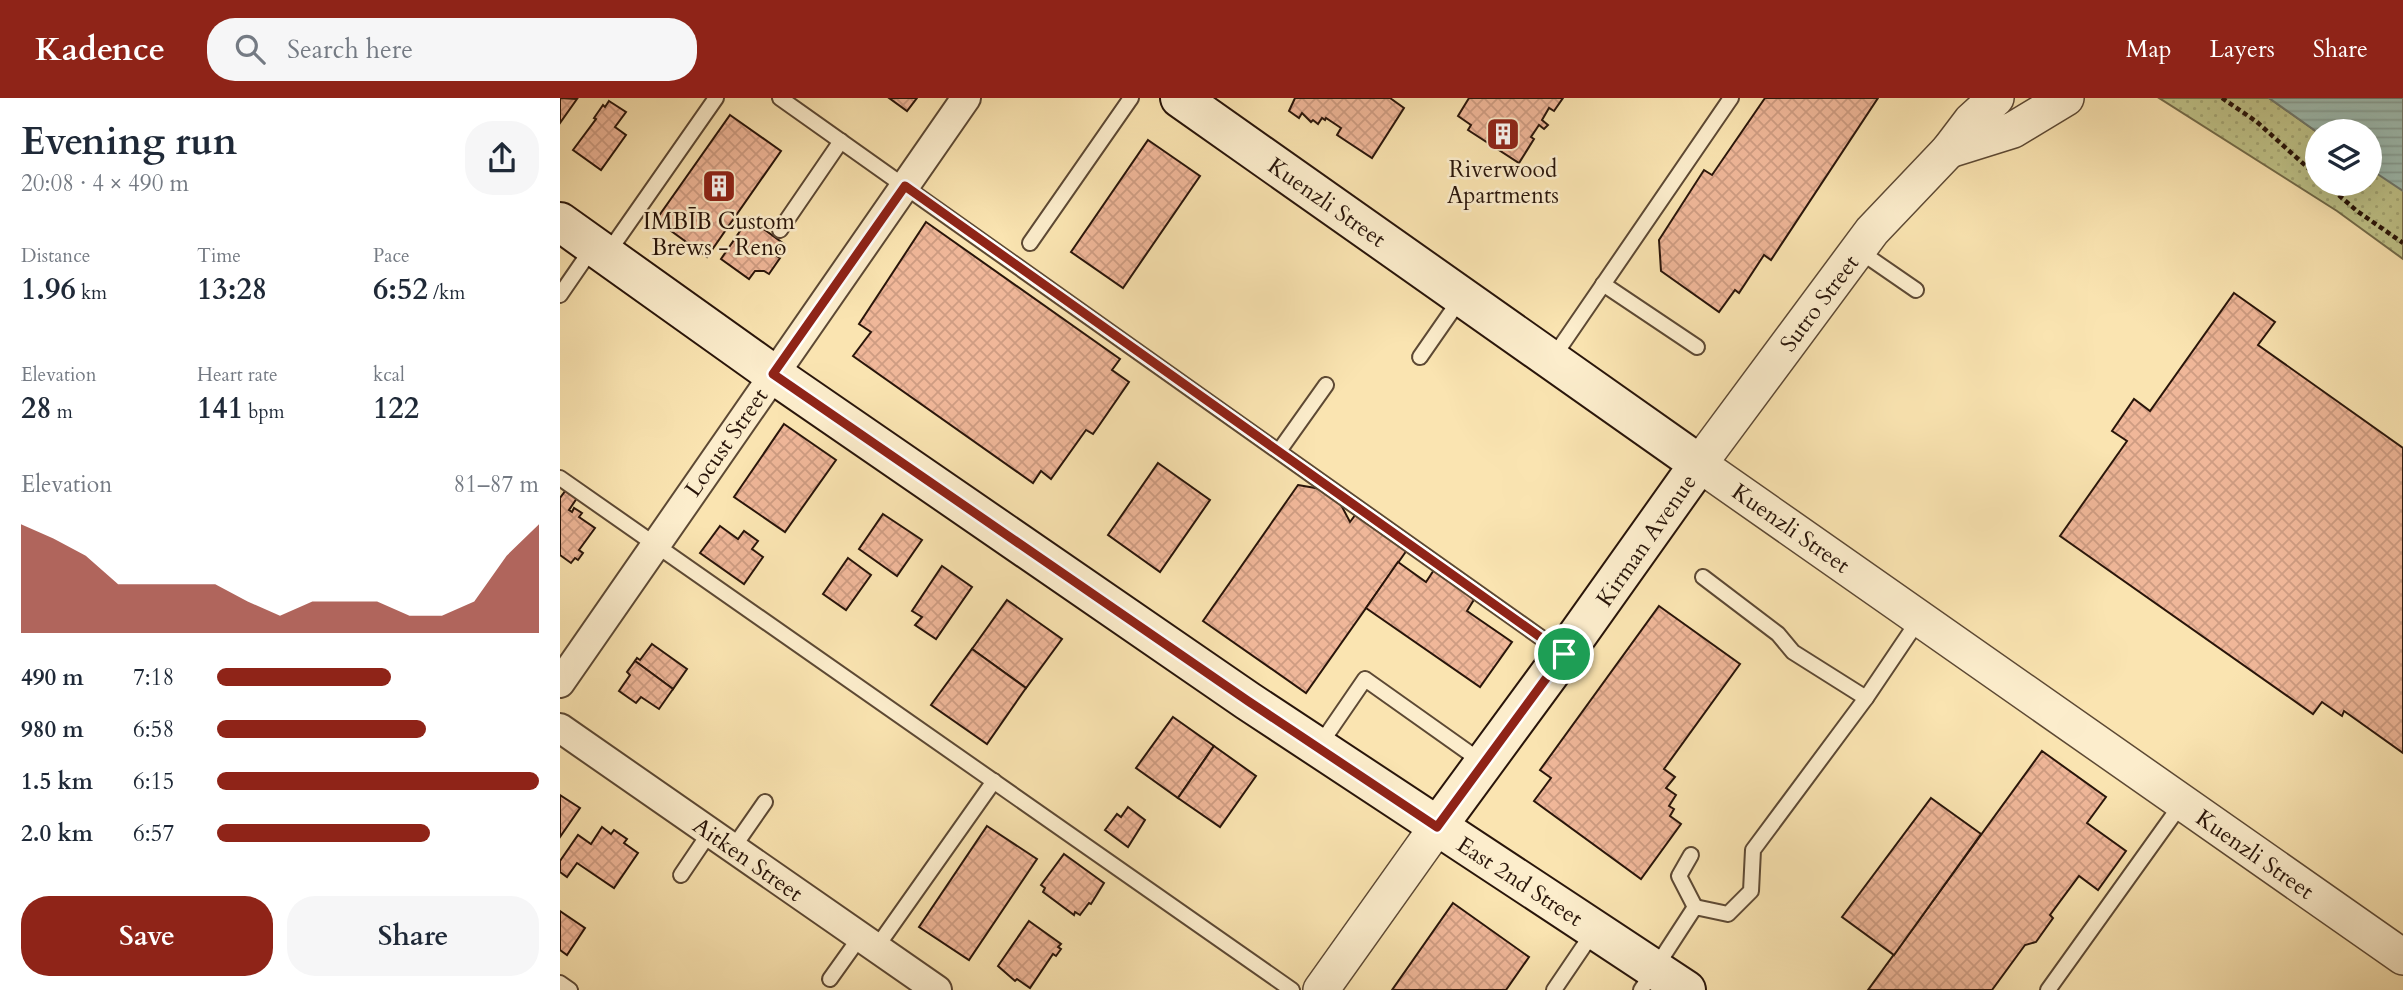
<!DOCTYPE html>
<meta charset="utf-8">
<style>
:root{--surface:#fff;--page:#f6f6f7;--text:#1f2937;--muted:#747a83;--accent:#8f2418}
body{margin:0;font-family:Cardo,serif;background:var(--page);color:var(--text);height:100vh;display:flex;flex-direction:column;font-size:26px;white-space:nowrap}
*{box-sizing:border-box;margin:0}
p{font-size:23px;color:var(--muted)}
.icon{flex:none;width:38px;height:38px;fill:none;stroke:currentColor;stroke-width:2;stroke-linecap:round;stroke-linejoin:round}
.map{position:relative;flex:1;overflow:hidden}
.side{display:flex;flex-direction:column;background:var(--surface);width:560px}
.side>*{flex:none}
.fabs{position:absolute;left:1745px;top:21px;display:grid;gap:14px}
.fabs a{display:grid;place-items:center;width:77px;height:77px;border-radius:50%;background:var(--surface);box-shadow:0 7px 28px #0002;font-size:35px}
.pin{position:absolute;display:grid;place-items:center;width:60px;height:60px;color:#fff;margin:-30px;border:4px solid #fff;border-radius:50%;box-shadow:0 2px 7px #0007}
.round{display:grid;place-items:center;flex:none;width:74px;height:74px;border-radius:28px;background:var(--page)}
.head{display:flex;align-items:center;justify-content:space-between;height:119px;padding:0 21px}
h1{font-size:38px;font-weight:700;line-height:52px}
.stats{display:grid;grid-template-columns:repeat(3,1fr);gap:10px;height:119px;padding:7px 21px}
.stats div{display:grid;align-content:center}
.stats b{font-size:30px;font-weight:700}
.stats small{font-size:19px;font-weight:400}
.stats p{font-size:19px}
.chart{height:196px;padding:14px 21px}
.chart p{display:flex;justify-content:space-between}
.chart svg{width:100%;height:126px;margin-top:7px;fill:var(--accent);opacity:.7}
.action{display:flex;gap:14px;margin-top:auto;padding:14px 21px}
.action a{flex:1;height:80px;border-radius:28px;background:var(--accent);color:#fff;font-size:28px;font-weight:700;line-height:80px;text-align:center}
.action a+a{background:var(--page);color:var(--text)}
ul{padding:0 21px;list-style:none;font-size:23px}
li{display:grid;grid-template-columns:112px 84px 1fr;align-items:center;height:52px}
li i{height:18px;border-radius:9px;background:var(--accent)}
header{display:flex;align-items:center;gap:42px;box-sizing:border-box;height:98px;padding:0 35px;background:var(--accent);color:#fff}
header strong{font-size:33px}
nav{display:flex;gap:38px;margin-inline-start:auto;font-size:24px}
.search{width:490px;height:63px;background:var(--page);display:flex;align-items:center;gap:18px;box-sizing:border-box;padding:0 24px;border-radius:28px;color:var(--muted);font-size:26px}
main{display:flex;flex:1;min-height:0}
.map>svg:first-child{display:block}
.park{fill:url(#park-dots);stroke:#746c4a;stroke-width:2}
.water{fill:url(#water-rules);stroke:#707a6f;stroke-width:2}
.building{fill:url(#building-cross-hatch);stroke:#29150a;stroke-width:2}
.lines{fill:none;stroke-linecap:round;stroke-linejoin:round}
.service-casing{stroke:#5d4934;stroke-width:18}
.minor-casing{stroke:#5d4934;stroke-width:32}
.tertiary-casing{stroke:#5d4934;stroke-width:38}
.secondary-casing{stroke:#29150a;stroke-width:42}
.path{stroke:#29150a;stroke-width:4.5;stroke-dasharray:5 3.5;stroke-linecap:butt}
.service{stroke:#fcedcc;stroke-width:14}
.minor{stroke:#fcedcc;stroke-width:28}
.tertiary{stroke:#fcedcc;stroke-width:35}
.secondary{stroke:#fcedcc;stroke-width:38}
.route-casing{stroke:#fff;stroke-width:14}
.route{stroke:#8f2418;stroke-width:9}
.labels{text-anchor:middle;stroke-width:5;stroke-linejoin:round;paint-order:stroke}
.poi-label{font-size:23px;fill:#29150a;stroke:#fcedcc}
.street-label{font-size:23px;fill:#29150a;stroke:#fcedcc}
</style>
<header>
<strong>Kadence</strong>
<div class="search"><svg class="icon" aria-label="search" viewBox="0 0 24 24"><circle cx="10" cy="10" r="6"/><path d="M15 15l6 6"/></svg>Search here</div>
<nav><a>Map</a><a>Layers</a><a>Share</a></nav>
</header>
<main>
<section class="side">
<div class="head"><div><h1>Evening run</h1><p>20:08 · 4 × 490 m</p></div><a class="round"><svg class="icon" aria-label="share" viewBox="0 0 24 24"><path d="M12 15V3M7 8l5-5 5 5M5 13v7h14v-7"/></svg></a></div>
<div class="stats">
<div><p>Distance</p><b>1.96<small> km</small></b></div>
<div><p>Time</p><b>13:28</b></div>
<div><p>Pace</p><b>6:52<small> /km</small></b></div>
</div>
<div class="stats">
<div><p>Elevation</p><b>28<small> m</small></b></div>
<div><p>Heart rate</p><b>141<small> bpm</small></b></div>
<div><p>kcal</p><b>122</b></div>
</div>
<div class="chart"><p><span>Elevation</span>81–87 m</p>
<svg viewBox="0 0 160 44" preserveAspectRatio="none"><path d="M0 44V6L10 11L20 17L30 27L40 27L50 27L60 27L70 33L80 38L90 33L100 33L110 33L120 38L130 38L140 33L150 17L160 6V44z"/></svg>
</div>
<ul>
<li><b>490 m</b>7:18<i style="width:54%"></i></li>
<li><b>980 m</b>6:58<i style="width:65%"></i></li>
<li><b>1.5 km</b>6:15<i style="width:100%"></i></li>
<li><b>2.0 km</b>6:57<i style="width:66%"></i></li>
</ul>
<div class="action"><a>Save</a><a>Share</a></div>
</section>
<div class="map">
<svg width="1843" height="892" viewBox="0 0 1843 892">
<defs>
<pattern id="park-dots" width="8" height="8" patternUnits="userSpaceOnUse" patternTransform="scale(1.75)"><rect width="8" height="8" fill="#c0c48a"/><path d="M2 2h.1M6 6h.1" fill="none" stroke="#a5a876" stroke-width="1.8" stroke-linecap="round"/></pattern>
<pattern id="water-rules" width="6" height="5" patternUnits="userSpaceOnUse" patternTransform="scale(1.75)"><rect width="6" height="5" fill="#9fbeb3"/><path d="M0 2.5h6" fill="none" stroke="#89a299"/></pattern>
<pattern id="building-cross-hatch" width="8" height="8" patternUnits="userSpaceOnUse" patternTransform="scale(1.75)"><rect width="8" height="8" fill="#f0b799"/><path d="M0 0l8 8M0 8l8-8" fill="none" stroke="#ce9c82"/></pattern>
</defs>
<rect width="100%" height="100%" fill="#fae4b1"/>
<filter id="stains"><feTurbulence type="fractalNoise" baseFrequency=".00286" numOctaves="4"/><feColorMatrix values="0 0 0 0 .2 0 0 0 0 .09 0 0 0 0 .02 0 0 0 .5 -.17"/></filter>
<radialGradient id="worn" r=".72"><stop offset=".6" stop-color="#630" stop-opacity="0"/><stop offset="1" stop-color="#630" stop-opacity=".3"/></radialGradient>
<!-- park -->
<path class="park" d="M1599,0H1709L1757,34V86H1810V70L1843,92V161L1777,113Z"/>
<!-- water -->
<path class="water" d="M1709,0H1843V93L1810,71V33L1757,34Z"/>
<!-- building -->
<g class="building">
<path d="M0,0L17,1L0,25Z"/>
<path d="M329,0H357L347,13Z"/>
<path d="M735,0H830L844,10L812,60L777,37L781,30L766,20L765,22L762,20L758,26L753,22L751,24L742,15L739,20L729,13Z"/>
<path d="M909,0H1003L994,13L989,10L982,22L988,27L984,31L979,27L971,39L974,41L959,65L908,32L911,27L898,18Z"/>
<path d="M1205,0H1318L1211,162L1204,157L1179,195L1175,192L1159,214L1101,173L1099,142L1144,72L1152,77Z"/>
<path d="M49,3L66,14L55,29L66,37L41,72L13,52L36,21L34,20L43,7L45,9Z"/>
<path d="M170,17L221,53L147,159L96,122Z"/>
<path d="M588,42L640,78L563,190L511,154Z"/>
<path d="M189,120L224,146L215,157L220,160L209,176L204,173H195L189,181L161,161Z"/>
<path d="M366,124L560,261L552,272L569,284L538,329L533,336L526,332L491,381L481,373L473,385L293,258L311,234L299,226Z"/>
<path d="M1674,195L1715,224L1698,247L1843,350V655L1784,613L1782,618L1762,604L1753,616L1500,438L1567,343L1552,333L1574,301L1590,313Z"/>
<path d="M224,326L276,362L225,434L174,399Z"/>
<path d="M598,365L650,402L600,474L548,437Z"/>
<path d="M738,387L761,391L779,403L790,424L796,416L847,452L746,595L643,523Z"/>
<path d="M6,392L17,400L9,412L12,414L14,410L22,415L19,419L35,430L19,452L23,455L18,462L15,460L11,465L0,457V400Z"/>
<path d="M323,416L362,442L337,478L299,451Z"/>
<path d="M160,428L178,441L184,433L198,443L192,451L203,459L184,486L140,455Z"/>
<path d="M288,460L311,477L286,512L263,496Z"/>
<path d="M838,464L866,484L874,472L915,500L907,513L952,544L920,589L806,510Z"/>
<path d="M382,468L412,489L376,541L355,527L362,519L352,513Z"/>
<path d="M447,502L502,541L466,590L412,551Z"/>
<path d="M1099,508L1180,566L1104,671L1115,679L1106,690L1116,697L1109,708L1114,711L1110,718L1121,726L1081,781L974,703L991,680L980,672Z"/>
<path d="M92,546L127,571L113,591L75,563L77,560L80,562Z"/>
<path d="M412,551L466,590L427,646L371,607Z"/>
<path d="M75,563L113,591L99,611L81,599L76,605L59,593L70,577L67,574Z"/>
<path d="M613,619L654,648L618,700L576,670Z"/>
<path d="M654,648L696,678L660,729L618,700Z"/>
<path d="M1482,653L1546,699L1527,725L1566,753L1538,792L1519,778L1490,817L1493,820L1476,844L1465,847L1432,892H1308Z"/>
<path d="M0,697L20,710L0,739Z"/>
<path d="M1371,700L1421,736L1334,857L1282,819Z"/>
<path d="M568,709L585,722L568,749L545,732L557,716L561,719Z"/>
<path d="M427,728L477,761L409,862L359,829Z"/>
<path d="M42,729L51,736L54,732L67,741L64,745L78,755L54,790L17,765L7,779L0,774V763L18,737L31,746Z"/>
<path d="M504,756L544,785L531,806L529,805L520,817L515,814L514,817L483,794L485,790L481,787Z"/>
<path d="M893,805L969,859L946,892H832Z"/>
<path d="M0,813L25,830L7,857L0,852Z"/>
<path d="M469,823L501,846L498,849L501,851L496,858L493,856L470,890L457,881L455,883L438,868Z"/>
</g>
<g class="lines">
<!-- service casing -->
<g class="service-casing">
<g id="service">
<path d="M220,0L1004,556"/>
<path d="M220,132L281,43"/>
<path d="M470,145L571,0"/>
<path d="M1298,152L1356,192"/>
<path d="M47,156L156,0"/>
<path d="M1043,186L1137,249"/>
<path d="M0,197L33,149"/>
<path d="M860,259L901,200"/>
<path d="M992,261L1171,0"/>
<path d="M719,353L766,287"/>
<path d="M0,380L732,892"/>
<path d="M1306,600L1360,520"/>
<path d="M759,648L805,581L922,664"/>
<path d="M173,750L205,704"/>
<path d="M1131,757L1119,778L1135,809"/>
<path d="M121,777L150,734"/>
<path d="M316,850L434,683"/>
<path d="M270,881L300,839"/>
<path d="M0,885L10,892"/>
<path d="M994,892L1034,833"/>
<path d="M1081,892L1135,809L1168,816L1191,793L1193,752L1306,600L1233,554L1218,536L1143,479"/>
<path d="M1488,892L1622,705"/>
</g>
</g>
<!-- minor casing -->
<g class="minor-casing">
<g id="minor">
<path d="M0,585L406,0"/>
<path d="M0,630L377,892"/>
</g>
</g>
<!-- tertiary casing -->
<g class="tertiary-casing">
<g id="tertiary">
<path d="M1436,0L1411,23L1389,52L1312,133L1139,366L1843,859"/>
<path d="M1389,52L1453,32L1506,0"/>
<path d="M761,892L877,729"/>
</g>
</g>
<!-- secondary casing -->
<g class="secondary-casing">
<g id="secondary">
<path d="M620,0L1139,366L1004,556L877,729"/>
<path d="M0,124L213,276L688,603L1126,892"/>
</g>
</g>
<!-- path -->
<g class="path">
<path d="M1662,0L1697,24L1757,78"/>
<path d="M1766,86L1797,113L1843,145"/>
</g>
<!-- service -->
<use href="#service" class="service"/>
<!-- minor -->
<use href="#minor" class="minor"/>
<!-- tertiary -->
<use href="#tertiary" class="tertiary"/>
<!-- secondary -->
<use href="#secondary" class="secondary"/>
</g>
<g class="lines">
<!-- route casing -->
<g class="route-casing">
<path id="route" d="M345,88L1004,556L877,729L688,603L213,276Z"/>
</g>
<!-- route -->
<use href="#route" class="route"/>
</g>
<!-- icons -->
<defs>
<g id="building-square" transform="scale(1.75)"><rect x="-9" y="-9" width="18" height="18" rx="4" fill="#8f2418" stroke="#fcedcc"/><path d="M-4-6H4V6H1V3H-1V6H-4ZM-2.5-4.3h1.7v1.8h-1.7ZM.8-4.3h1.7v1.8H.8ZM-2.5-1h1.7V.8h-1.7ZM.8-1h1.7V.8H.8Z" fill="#fff"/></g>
</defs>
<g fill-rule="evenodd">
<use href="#building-square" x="943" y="36"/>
<use href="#building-square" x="159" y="88"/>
</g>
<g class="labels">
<!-- poi labels -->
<g class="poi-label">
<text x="943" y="79">Riverwood<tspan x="943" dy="26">Apartments</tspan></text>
<text x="159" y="131">IMBĪB Custom<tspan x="159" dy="26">Brews - Reno</tspan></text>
</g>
<!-- street labels -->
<g class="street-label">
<text transform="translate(767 104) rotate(35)" y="8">Kuenzli Street</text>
<text transform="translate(1259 205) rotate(-53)" y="8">Sutro Street</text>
<text transform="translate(166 344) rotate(-55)" y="8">Locust Street</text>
<text transform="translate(1231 430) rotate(35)" y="8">Kuenzli Street</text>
<text transform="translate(1086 442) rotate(-55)" y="8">Kirman Avenue</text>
<text transform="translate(1695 756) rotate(35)" y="8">Kuenzli Street</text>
<text transform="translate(188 761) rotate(35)" y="8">Aitken Street</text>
<text transform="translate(960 783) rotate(33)" y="8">East 2nd Street</text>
</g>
</g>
<rect width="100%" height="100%" filter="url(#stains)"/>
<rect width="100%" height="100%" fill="url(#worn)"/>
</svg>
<div class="fabs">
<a><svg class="icon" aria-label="layers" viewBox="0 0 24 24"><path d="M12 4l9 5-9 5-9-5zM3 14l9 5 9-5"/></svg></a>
</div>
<div class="pin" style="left:1004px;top:556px;background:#1e9e55"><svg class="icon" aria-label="arrive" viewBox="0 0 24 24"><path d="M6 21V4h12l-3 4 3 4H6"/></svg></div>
</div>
</main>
